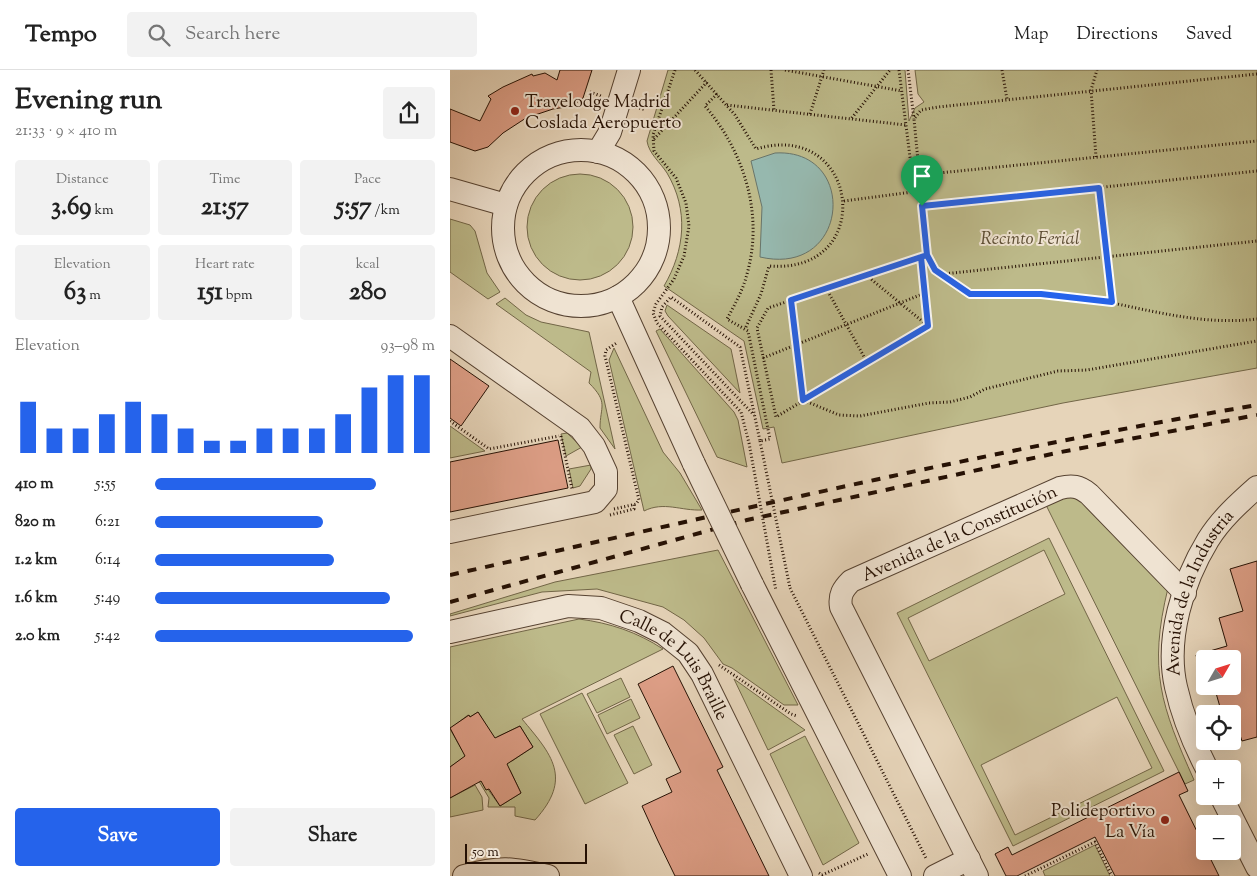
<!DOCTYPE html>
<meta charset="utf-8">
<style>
:root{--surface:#fff;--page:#f2f2f2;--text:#222;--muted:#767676;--line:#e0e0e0;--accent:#2563eb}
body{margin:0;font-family:"Sorts Mill Goudy",serif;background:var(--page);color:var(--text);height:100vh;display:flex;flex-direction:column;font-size:19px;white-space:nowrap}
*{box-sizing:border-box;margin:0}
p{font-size:16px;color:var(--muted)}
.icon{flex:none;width:28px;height:28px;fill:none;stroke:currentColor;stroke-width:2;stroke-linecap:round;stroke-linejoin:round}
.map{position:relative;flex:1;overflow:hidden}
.drawer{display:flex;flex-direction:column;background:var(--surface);width:450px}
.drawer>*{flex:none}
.needle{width:32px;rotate:51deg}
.controls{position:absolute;left:746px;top:580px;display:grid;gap:10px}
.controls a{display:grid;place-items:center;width:45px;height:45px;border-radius:5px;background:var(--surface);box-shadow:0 5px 20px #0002;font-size:25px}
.scale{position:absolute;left:15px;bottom:12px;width:122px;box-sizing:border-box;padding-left:5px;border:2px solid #261104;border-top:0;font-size:14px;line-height:18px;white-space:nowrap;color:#261104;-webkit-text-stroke:4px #efe3d2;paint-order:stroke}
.pin{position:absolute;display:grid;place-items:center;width:42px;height:42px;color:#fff;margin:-51px -21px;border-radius:50% 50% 50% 0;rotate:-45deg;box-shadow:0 0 5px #0007}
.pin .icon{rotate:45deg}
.round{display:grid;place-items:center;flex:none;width:52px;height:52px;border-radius:5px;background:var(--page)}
.head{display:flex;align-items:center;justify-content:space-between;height:85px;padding:0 15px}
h1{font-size:28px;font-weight:700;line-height:38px}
.figures{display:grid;grid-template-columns:repeat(3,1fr);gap:8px;height:85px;padding:5px 15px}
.figures div{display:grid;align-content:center;border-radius:5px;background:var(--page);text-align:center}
.figures b{font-size:25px;font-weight:700}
.figures small{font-size:14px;font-weight:400}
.figures p{font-size:14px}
.chart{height:140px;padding:10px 15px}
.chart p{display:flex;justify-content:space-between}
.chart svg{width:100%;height:90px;margin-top:5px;stroke:var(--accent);stroke-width:6}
.primary-button{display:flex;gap:10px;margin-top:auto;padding:10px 15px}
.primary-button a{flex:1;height:58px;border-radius:5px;background:var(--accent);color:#fff;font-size:20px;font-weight:700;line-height:58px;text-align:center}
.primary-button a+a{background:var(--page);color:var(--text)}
ul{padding:0 15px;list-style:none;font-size:16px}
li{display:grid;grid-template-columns:80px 60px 1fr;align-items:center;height:38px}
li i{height:12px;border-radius:6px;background:var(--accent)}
header{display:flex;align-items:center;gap:30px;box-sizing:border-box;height:70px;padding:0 25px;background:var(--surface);border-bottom:1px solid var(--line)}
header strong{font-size:24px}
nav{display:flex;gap:28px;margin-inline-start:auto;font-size:18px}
.search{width:350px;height:45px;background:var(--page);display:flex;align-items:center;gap:12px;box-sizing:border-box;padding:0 18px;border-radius:5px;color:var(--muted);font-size:19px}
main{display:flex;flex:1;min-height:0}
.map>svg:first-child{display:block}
.green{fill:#bdba8a;stroke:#726647;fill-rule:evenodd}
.water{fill:#96b8ae;stroke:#69756a}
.building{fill:#dd9e86;stroke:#261104}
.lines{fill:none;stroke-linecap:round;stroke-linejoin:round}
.minor-casing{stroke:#564231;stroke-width:24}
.path{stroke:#261104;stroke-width:3;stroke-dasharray:1 2.5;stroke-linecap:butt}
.minor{stroke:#efe3d2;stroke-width:22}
.rail{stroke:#261104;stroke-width:4;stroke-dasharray:9 9;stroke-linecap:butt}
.minor-bridge-casing{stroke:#564231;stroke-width:24;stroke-linecap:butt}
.path-bridge{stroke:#261104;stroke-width:3;stroke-dasharray:1 2.5;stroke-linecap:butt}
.minor-bridge{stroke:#efe3d2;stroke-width:22}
.route-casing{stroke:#fff;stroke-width:10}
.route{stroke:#2563eb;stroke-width:6}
.poi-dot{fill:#8f2418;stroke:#efe3d2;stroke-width:2}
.labels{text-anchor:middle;stroke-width:4;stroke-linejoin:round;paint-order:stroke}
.poi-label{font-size:18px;fill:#261104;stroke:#efe3d2;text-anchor:start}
.park-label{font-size:18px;font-style:italic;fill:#5b4c33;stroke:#efe3d2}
.street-label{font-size:18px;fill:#261104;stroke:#efe3d2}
</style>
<header>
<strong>Tempo</strong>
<div class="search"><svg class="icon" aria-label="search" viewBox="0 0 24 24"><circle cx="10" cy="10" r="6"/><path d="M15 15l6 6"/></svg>Search here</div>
<nav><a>Map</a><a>Directions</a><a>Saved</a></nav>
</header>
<main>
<section class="drawer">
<div class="head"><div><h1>Evening run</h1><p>21:33 · 9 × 410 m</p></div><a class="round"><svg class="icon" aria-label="share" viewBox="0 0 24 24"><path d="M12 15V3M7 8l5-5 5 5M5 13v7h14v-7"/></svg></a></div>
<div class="figures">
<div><p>Distance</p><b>3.69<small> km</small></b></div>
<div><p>Time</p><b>21:57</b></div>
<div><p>Pace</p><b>5:57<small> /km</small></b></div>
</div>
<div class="figures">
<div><p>Elevation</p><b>63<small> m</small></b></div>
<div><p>Heart rate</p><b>151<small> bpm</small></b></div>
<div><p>kcal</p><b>280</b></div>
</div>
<div class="chart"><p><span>Elevation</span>93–98 m</p>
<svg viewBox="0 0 160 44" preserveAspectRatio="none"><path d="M5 44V19M15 44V32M25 44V32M35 44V25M45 44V19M55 44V25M65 44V32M75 44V38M85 44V38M95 44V32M105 44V32M115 44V32M125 44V25M135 44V12M145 44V6M155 44V6"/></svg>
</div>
<ul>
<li><b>410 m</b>5:55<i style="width:79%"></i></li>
<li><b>820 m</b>6:21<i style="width:60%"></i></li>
<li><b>1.2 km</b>6:14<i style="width:64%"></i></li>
<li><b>1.6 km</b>5:49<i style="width:84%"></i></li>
<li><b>2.0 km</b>5:42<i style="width:92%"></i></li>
</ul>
<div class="primary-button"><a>Save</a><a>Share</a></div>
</section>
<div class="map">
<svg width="807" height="806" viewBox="0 0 807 806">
<rect width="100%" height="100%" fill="#e6d4b9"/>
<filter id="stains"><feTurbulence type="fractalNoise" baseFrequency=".004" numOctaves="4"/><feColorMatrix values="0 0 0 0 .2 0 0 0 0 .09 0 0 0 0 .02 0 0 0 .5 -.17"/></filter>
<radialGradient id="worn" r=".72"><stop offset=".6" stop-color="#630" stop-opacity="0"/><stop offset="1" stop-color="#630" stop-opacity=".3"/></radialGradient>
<!-- green -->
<g class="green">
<path d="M218,0H455L459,51L465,38L474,32L468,24L465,0H807V298L613,333L332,393L324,357L313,359L294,271L214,216C235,180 239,140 217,103C210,92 199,84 197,71Z"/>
<circle cx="130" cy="157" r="53"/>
<path d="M0,149L20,155L25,161L37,203L50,222L38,229L0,202Z"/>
<path d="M55,228L76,245L91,252L139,262L165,379L150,358C150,336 159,333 139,313L141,302L46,234Z"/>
<path d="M217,235L281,279L290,323L218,246L215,241Z"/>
<path d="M210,259L284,342L288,350L297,397L267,387L206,261Z"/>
<path d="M164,278L213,382L230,403L252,440C231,441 214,431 194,441L159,290Z"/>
<path d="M0,356L35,381L0,388Z"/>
<path d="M117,363L132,377L116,386L111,364Z"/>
<path d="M141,395V399L130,416L123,418L119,399Z"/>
<path d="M625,424L718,518C698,600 711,636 744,710L735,714L595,433Z"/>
<path d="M599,468L714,701L563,776L447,543ZM594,480L615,524L479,591L458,548ZM667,627L702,698L565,765L531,695Z"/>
<path d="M268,480L348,635H334L282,598L273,594L254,568L234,550L213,537L147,519L92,522L0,546V544L105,512Z"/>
<path d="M129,549C160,553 187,562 213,579L72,649C102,685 123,708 85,750L65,746V737H38L39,728L27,708L29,707L50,736L71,723L60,700L54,698L59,691H62L83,677L70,656L47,667L46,671L28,642L20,647L18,645L0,659V577Z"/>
<path d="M171,608L180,627L147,643L137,624Z"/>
<path d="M284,609L355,660L318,680Z"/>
<path d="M132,623L178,713L135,734L90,644Z"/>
<path d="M181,629L190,648L157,664L148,645Z"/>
<path d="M183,656L202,695L184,704L164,665Z"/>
<path d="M0,659L12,680L15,681L18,689L13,688L0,697Z"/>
<path d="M355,666L409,773L373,795L320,684Z"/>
<path d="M25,715L32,727L33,740L0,747V728Z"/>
<path d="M645,775L660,806H595L593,801Z"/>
</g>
<!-- water -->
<path class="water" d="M325,83C409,78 400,208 310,187L312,137L301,91Z"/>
<!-- building -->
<g class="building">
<path d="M110,0H142L133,28L122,36L103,39L76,48L53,63L38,77L25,81L0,72V39L30,51L41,29L38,26L53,17L82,4L83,6L95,3L107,10Z"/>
<path d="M0,289L39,316L11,356L0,348Z"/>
<path d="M108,370L118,418L0,442V392Z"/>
<path d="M807,491V667L792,671L783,644H772L764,616H782V589H747L746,585L777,576L769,548L793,541L780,499Z"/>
<path d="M223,596L273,697L267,700L319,806H225L208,771L192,736L222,722L216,709L231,702L188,614Z"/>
<path d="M28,642L45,668L70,656L83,677L57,694L71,723L50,736L39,719L36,720L31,711L0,728V697L15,686L0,658L19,645L20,647Z"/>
<path d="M729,702L738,721L729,725L769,806H665L645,767L567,806H556L545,784L558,777L562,785Z"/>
</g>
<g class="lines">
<!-- minor casing -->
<g class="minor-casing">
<g id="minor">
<circle cx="131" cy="158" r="78"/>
<path d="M148,82L160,62L179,0"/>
<path d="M0,119L56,135"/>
<path d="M168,227L244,394"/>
<path d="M0,266L130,358L144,376L156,402V419L145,432L0,462"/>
<path d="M302,514L450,806"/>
<path id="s1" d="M0,562L118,536L151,538L189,551L213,563L238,583L252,604L351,806"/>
<path id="s2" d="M757,699C744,674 732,644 726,617C715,569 733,511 758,470C771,449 789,433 807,417"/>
<path d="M771,726L807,797"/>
<path d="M14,806C51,796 61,798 98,806"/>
<path d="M485,806L519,789"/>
<path id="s3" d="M527,806L391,537C389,525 393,519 401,511L610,418C622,415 629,416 639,424L735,523"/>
</g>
</g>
<!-- path -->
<g class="path">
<path d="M225,0L203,65L204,81L226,108L236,133L239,156L234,186L224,209L206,234L203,243L207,253L291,342L299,373"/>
<path d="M245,0L285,45L306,79C410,48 428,205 319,196L311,224L295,259"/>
<path d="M321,0L324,40"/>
<path d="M335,0L452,21"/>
<path d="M449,0L461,95"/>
<path d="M458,0L464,49"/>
<path d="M552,0L557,29"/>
<path d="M807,4L488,37L471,40L464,49L477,185L485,200L493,204L807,171"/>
<path d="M140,22L151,26"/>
<path d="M267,24L255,36C294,82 314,144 297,204C293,220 285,234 277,249L298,261L320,369L310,371L290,277L221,227L212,237L210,246L304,345"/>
<path d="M277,35L401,49L440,0"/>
<path d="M186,37L196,40"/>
<path d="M360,44L374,0"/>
<path d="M402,49L456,55"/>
<path d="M204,69L257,12"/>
<path d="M646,87L641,20L647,0"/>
<path d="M469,105L807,71"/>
<path d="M649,118L662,232"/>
<path d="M394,131L470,121"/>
<path d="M472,136L807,101"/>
<path d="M477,185L318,238L307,258L326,347L478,256"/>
<path d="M471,187L478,256"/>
<path d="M494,204C501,211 511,222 521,224C546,230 587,222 616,225C680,233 741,257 807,249"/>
<path d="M416,205L478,256"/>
<path d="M376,218L417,292"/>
<path d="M341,230L353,330L389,345L410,346L479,333L500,332L520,327L535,319L608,301L637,300L807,271"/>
<path d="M313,288L475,223"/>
<path d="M0,351L39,379L109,366"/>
<path d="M111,366L122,419"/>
<path d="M164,439L186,434L189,430L155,286L156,280L168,272"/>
<path d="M160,445L184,439V434"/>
<path d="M340,518L477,790"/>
<path d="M269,595L341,644L347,646"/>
<path d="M369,803L372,805L418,784"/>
<path d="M575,806L645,772L662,806"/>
</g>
<!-- minor -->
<use href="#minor" class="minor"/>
<!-- rail -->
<g class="rail">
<path d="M0,505C268,445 536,381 807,335"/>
<path d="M0,532L297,450L611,382L807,345"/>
</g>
<!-- minor-bridge casing -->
<g class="minor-bridge-casing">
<path id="minor-bridge" d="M244,394L302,514"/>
</g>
<!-- path-bridge -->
<g class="path-bridge">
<path d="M310,371L340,518"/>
<path d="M299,373L326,521"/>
</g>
<!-- minor-bridge -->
<use href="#minor-bridge" class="minor-bridge"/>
</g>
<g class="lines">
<!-- route casing -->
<g class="route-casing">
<path id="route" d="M472,136L477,185L471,187L478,256L353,330L341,230L471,187L477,185L485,200L520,224H591L662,232L649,118L472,136"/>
</g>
<!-- route -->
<use href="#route" class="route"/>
</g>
<!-- markers -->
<g class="poi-dot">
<circle cx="65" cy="41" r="5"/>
<circle cx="715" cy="750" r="5"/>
</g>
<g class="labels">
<!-- poi labels -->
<g class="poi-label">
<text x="75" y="37">Travelodge Madrid<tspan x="75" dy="21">Coslada Aeropuerto</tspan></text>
<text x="705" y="746" text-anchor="end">Polideportivo<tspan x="705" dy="21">La Vía</tspan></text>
</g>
<!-- park labels -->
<g class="park-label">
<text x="580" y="174">Recinto Ferial</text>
</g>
<!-- street labels -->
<g class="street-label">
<text dy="6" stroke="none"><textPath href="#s3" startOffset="449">Avenida de la Constitución</textPath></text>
<text dy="6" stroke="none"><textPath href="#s2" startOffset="188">Avenida de la Industria</textPath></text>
<text dy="6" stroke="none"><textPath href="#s1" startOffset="251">Calle de Luis Braille</textPath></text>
</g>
</g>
<rect width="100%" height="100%" filter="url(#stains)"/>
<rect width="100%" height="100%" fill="url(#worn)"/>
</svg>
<div class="controls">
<a><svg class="needle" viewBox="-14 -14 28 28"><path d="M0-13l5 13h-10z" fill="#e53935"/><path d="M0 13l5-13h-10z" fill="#767676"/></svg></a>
<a><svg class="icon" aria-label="locate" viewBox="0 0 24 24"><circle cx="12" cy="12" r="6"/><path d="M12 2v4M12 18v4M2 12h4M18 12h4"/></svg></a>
<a>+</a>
<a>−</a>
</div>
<div class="scale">50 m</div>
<div class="pin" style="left:472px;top:136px;background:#1e9e55"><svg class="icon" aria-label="arrive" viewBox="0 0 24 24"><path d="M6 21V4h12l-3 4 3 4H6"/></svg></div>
</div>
</main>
